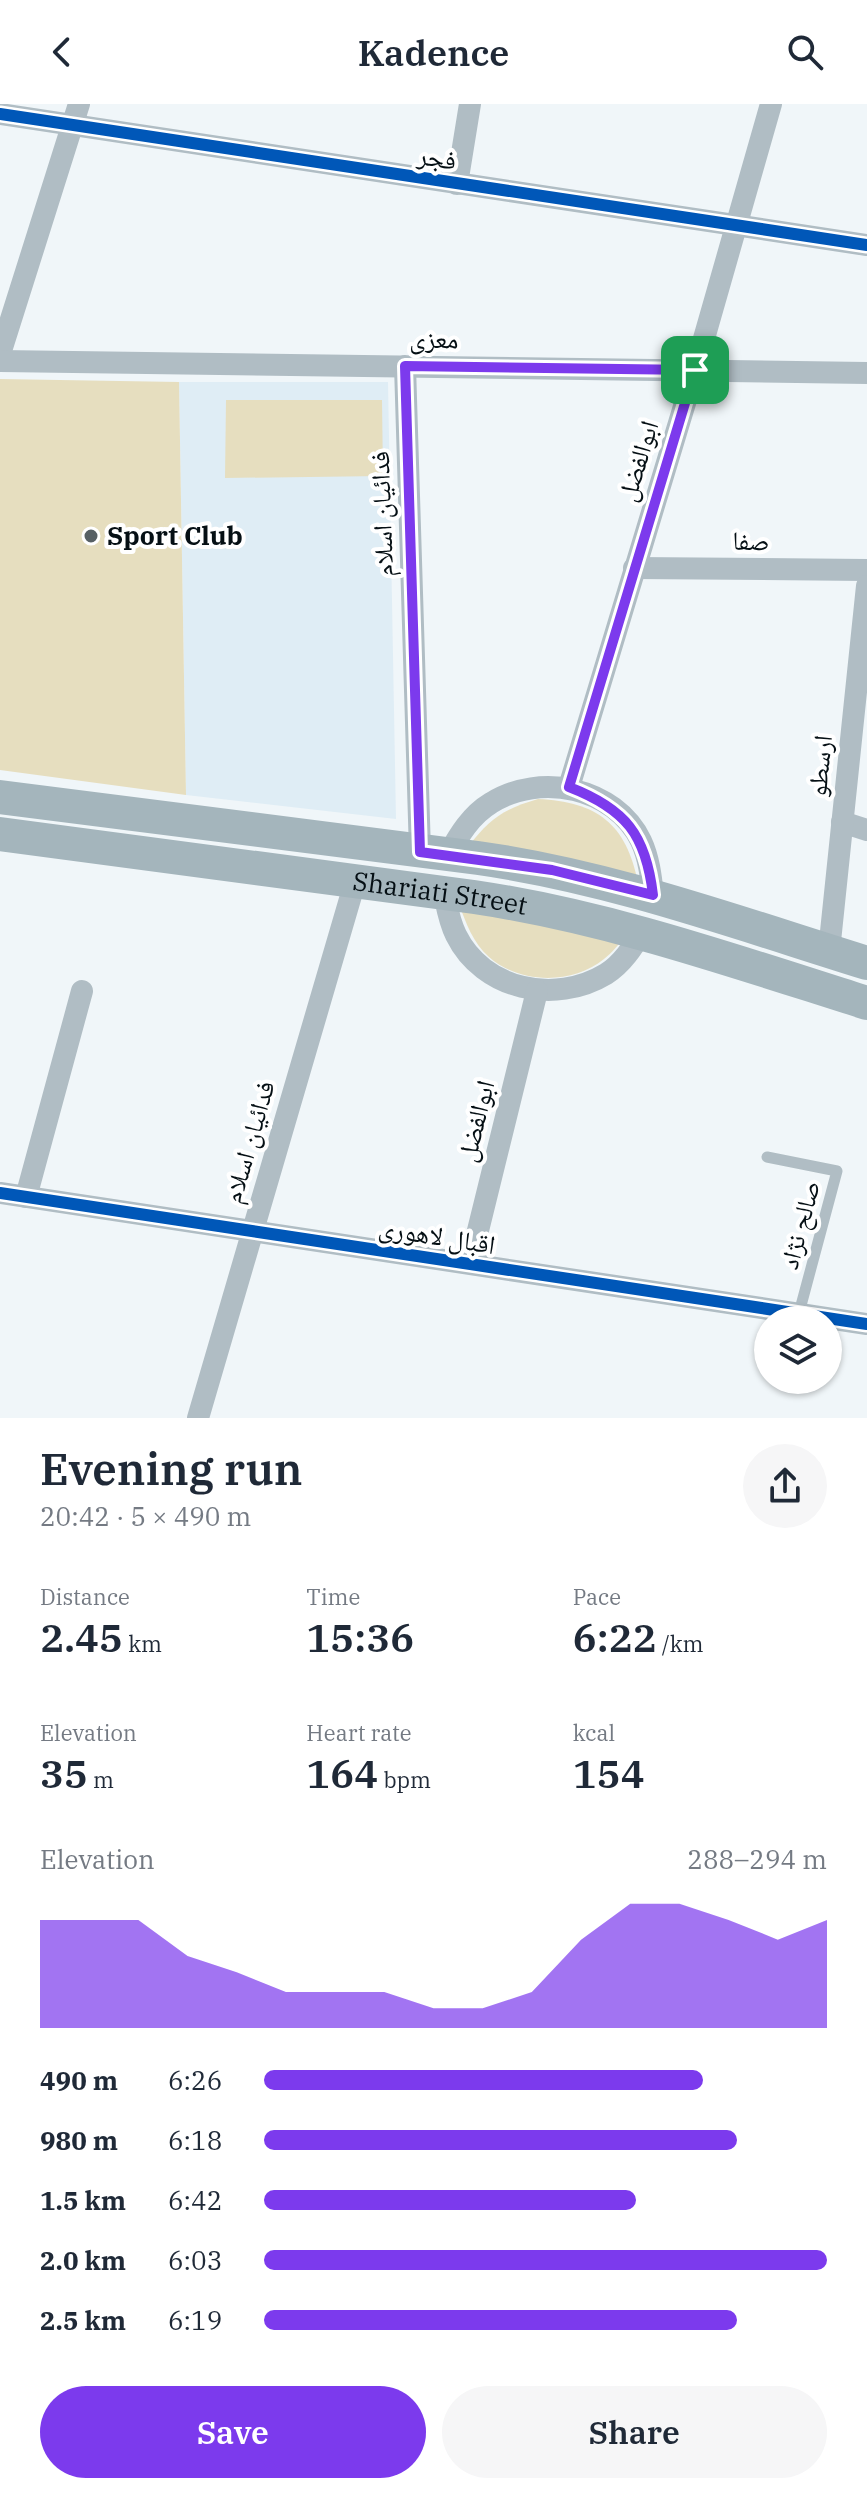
<!DOCTYPE html>
<meta charset="utf-8">
<style>
:root{--surface:#fff;--page:#f6f6f7;--text:#1f2937;--muted:#747a83;--accent:#7c3aed}
body{margin:0;font-family:"IBM Plex Serif","Noto Naskh Arabic",serif;background:var(--page);color:var(--text);height:100vh;display:flex;flex-direction:column;font-size:30px;white-space:nowrap}
*{box-sizing:border-box;margin:0}
p{font-size:26px;color:var(--muted)}
.icon{flex:none;width:44px;height:44px;fill:none;stroke:currentColor;stroke-width:2;stroke-linecap:round;stroke-linejoin:round}
.map{position:relative;height:1314px;overflow:hidden}
.details{display:flex;flex-direction:column;background:var(--surface);flex:1}
.details>*{flex:none}
.buttons{position:absolute;left:754px;top:1202px;display:grid;gap:16px}
.buttons a{display:grid;place-items:center;width:88px;height:88px;border-radius:50%;background:var(--surface);box-shadow:0 2px 6px #0004;font-size:40px}
.pin{position:absolute;display:grid;place-items:center;width:68px;height:68px;color:#fff;margin:-34px;border-radius:16px;box-shadow:0 4px 12px #0006}
.round{display:grid;place-items:center;flex:none;width:84px;height:84px;border-radius:42px;background:var(--page)}
.head{display:flex;align-items:center;justify-content:space-between;height:136px;padding:0 40px}
h1{font-size:44px;font-weight:600;line-height:60px}
.metrics{display:grid;grid-template-columns:repeat(3,1fr);gap:12px;height:136px;padding:8px 40px}
.metrics div{display:grid;align-content:center}
.metrics b{font-size:40px;font-weight:600}
.metrics small{font-size:22px;font-weight:400}
.metrics p{font-size:22px}
.chart{height:224px;padding:16px 40px}
.chart p{display:flex;justify-content:space-between}
.chart svg{width:100%;height:144px;margin-top:8px;fill:var(--accent);opacity:.7}
.primary-button{display:flex;gap:16px;margin-top:auto;padding:16px 40px}
.primary-button a{flex:1;height:92px;border-radius:48px;background:var(--accent);color:#fff;font-size:32px;font-weight:600;line-height:92px;text-align:center}
.primary-button a+a{background:var(--page);color:var(--text)}
ul{padding:0 40px;list-style:none;font-size:26px}
li{display:grid;grid-template-columns:128px 96px 1fr;align-items:center;height:60px}
li i{height:20px;border-radius:10px;background:var(--accent)}
header{display:flex;justify-content:space-between;align-items:center;height:104px;padding:0 40px;background:var(--surface);font-size:36px;font-weight:600}
.map>svg:first-child{display:block}
.built{fill:#dfedf5}
.green{fill:#e6debf}
.lines{fill:none;stroke-linecap:round;stroke-linejoin:round}
.lane{stroke:#b0bdc4;stroke-width:11}
.street{stroke:#b0bdc4;stroke-width:22}
.primary{stroke:#a4b5bc;stroke-width:34}
.cycleway-casing{stroke:#fff;stroke-width:17}
.cycleway{stroke:#0057b8;stroke-width:12}
.route-casing{stroke:#fff;stroke-width:16}
.route{stroke:#7c3aed;stroke-width:10}
.poi-dot{fill:#576064;stroke:#fff;stroke-width:3}
.labels{text-anchor:middle;stroke-width:8;stroke-linejoin:round;paint-order:stroke}
.street-label{font-size:26px;fill:#050f14;stroke:#fff}
.poi-label{font-size:26px;font-weight:bold;fill:#050f14;stroke:#fff;text-anchor:start}
</style>
<header><svg class="icon" aria-label="back" viewBox="0 0 24 24"><path d="M15 5l-7 7 7 7"/></svg>Kadence<svg class="icon" aria-label="search" viewBox="0 0 24 24"><circle cx="10" cy="10" r="6"/><path d="M15 15l6 6"/></svg></header>
<div class="map">
<svg width="867" height="1314" viewBox="0 0 867 1314">
<rect width="100%" height="100%" fill="#f0f6f9"/>
<!-- built -->
<path class="built" d="M179,278H388L396,715L186,691Z"/>
<!-- green -->
<g class="green">
<path d="M0,275L179,278L186,691L0,666Z"/>
<path d="M226,296H382L383,372L225,374Z"/>
<path d="M538,695C597,698 626,719 638,779L468,743C490,714 504,705 538,695Z"/>
<path d="M459,800L625,832C619,840 612,849 604,855C572,881 520,880 489,853C473,839 466,819 459,800Z"/>
</g>
<g class="lines">
<!-- lane -->
<path class="lane" d="M767,1053L837,1067L799,1209"/>
<!-- street -->
<g class="street">
<path d="M0,10L867,141"/>
<path d="M457,80L470,0"/>
<path d="M0,250L79,0"/>
<path d="M0,257L867,269"/>
<path d="M405,262L420,748"/>
<path d="M634,464L867,466"/>
<path d="M569,683L695,266L771,0"/>
<path d="M842,718L867,726"/>
<path d="M448,751C459,731 471,711 491,699C540,668 615,683 641,737C649,754 651,773 653,791"/>
<path d="M444,789C447,803 449,817 456,831C483,886 555,901 606,870C622,860 633,843 642,828"/>
<path d="M829,847L867,482"/>
<path d="M0,1089L867,1220"/>
<path d="M26,1093L82,887"/>
<path d="M470,1159L537,887"/>
<path d="M198,1314L355,778"/>
</g>
<!-- primary -->
<g class="primary">
<path d="M0,693L478,754C612,773 738,819 867,859"/>
<path id="s1" d="M0,730L474,793C609,813 737,858 867,899"/>
</g>
<!-- cycleway casing -->
<g class="cycleway-casing">
<g id="cycleway">
<path d="M0,10L867,141"/>
<path d="M0,1089L867,1220"/>
</g>
</g>
<!-- cycleway -->
<use href="#cycleway" class="cycleway"/>
</g>
<g class="lines">
<!-- route casing -->
<g class="route-casing">
<path id="route" d="M405,262L695,266L569,683C626,705 646,731 653,791L552,766L420,748Z"/>
</g>
<!-- route -->
<use href="#route" class="route"/>
</g>
<!-- markers -->
<circle class="poi-dot" cx="91" cy="432" r="8"/>
<g class="labels">
<!-- street labels -->
<g class="street-label">
<text transform="translate(437 54) rotate(9)" y="9">فجر</text>
<text transform="translate(434 235) rotate(1)" y="9">معزی</text>
<text transform="translate(638 357) rotate(-73)" y="9">ابوالفضل</text>
<text transform="translate(382 410) rotate(-92)" y="9">فدائیان اسلام</text>
<text transform="translate(751 437) rotate(1)" y="9">صفا</text>
<text transform="translate(820 662) rotate(-84)" y="9">ارسطو</text>
<text dy="9" stroke="none"><textPath href="#s1" startOffset="444">Shariati Street</textPath></text>
<text transform="translate(476 1017) rotate(-76)" y="9">ابوالفضل</text>
<text transform="translate(249 1038) rotate(-74)" y="9">فدائیان اسلام</text>
<text transform="translate(800 1121) rotate(-75)" y="9">صالح نژاد</text>
<text transform="translate(437 1132) rotate(9)" y="9">اقبال لاهوری</text>
</g>
<!-- poi labels -->
<g class="poi-label">
<text x="107" y="441">Sport Club</text>
</g>
</g>
</svg>
<div class="buttons">
<a><svg class="icon" aria-label="layers" viewBox="0 0 24 24"><path d="M12 4l9 5-9 5-9-5zM3 14l9 5 9-5"/></svg></a>
</div>
<div class="pin" style="left:695px;top:266px;background:#1e9e55"><svg class="icon" aria-label="arrive" viewBox="0 0 24 24"><path d="M6 21V4h12l-3 4 3 4H6"/></svg></div>
</div>
<section class="details">
<div class="head"><div><h1>Evening run</h1><p>20:42 · 5 × 490 m</p></div><a class="round"><svg class="icon" aria-label="share" viewBox="0 0 24 24"><path d="M12 15V3M7 8l5-5 5 5M5 13v7h14v-7"/></svg></a></div>
<div class="metrics">
<div><p>Distance</p><b>2.45<small> km</small></b></div>
<div><p>Time</p><b>15:36</b></div>
<div><p>Pace</p><b>6:22<small> /km</small></b></div>
</div>
<div class="metrics">
<div><p>Elevation</p><b>35<small> m</small></b></div>
<div><p>Heart rate</p><b>164<small> bpm</small></b></div>
<div><p>kcal</p><b>154</b></div>
</div>
<div class="chart"><p><span>Elevation</span>288–294 m</p>
<svg viewBox="0 0 160 44" preserveAspectRatio="none"><path d="M0 44V11L10 11L20 11L30 22L40 27L50 33L60 33L70 33L80 38L90 38L100 33L110 17L120 6L130 6L140 11L150 17L160 11V44z"/></svg>
</div>
<ul>
<li><b>490 m</b>6:26<i style="width:78%"></i></li>
<li><b>980 m</b>6:18<i style="width:84%"></i></li>
<li><b>1.5 km</b>6:42<i style="width:66%"></i></li>
<li><b>2.0 km</b>6:03<i style="width:100%"></i></li>
<li><b>2.5 km</b>6:19<i style="width:84%"></i></li>
</ul>
<div class="primary-button"><a>Save</a><a>Share</a></div>
</section>
